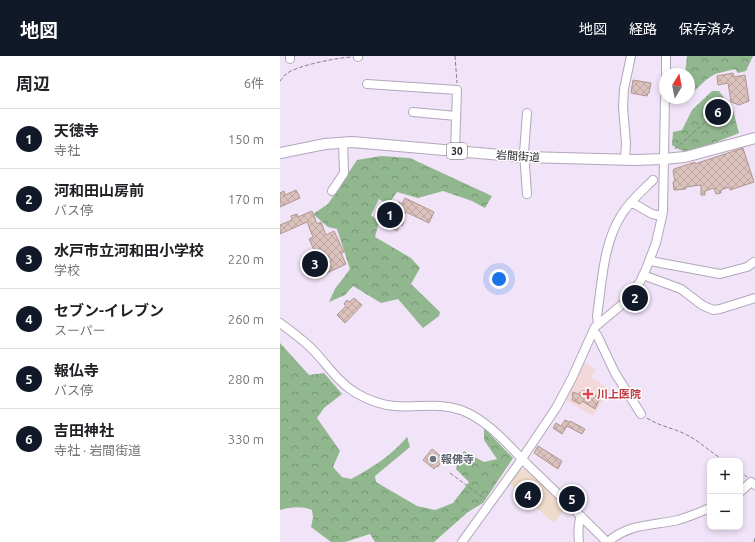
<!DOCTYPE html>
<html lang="ja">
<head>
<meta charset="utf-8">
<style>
  body { margin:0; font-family:Ubuntu,"Noto Sans JP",sans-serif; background:#f2f2f2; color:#202124 }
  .controls { position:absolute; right:12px; bottom:12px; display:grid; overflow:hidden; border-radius:8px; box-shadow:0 2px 6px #0003 }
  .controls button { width:36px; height:36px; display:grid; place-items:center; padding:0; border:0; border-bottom:1px solid #e0e0e0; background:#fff; color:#202124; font:20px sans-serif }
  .compass { position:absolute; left:379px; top:12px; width:36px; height:36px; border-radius:50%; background:#fff; box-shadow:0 2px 6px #0003; rotate:10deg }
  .you { position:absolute; left:219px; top:223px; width:14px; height:14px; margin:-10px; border:3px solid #fff; border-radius:50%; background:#1a73e8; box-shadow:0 0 0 6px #1a73e833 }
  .badge { display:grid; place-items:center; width:26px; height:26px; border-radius:50%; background:#111827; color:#fff; font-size:13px; font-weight:700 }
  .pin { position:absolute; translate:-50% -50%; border:2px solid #fff; box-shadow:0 1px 4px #0006 }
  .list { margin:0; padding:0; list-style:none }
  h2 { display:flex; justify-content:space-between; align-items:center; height:52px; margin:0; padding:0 16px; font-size:17px }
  h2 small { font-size:13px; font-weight:400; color:#757577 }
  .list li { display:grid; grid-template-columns:26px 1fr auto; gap:12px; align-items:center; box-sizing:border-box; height:60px; padding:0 16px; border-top:1px solid #e0e0e0 }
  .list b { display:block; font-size:15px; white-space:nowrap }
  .list p { margin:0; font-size:13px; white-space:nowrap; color:#757577 }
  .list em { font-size:13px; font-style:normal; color:#757577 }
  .map { position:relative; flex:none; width:475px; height:486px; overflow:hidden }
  header { display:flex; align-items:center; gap:24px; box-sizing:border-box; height:56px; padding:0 20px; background:#111827; color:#fff }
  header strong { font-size:19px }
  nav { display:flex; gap:22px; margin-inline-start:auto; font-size:14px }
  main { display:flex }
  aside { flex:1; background:#fff }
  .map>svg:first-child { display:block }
  .commercial { fill:#eedbcb }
  .medical { fill:#f2d8d9 }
  .forest { fill:url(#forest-crowns) }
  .building { fill:url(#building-cross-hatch); stroke:#af9691 }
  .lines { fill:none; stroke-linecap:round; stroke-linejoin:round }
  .minor-casing { stroke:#b3a6ba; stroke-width:10 }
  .major-casing { stroke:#b3a6ba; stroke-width:12 }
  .path { stroke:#887f8d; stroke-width:1; stroke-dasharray:4 2; stroke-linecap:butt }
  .minor { stroke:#fff; stroke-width:8 }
  .major { stroke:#fff; stroke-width:10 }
  .health-dot { fill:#e0444e; stroke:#fff; stroke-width:1.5 }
  .worship-dot { fill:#6b7280; stroke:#fff; stroke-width:1.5 }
  .labels { text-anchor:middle; stroke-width:3; stroke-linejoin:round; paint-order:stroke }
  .shield { fill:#fff; stroke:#666267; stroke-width:1 }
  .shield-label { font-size:10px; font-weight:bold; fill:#241f26 }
  .street-label { font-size:11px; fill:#241f26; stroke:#fff }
  .health-label { font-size:11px; font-weight:bold; fill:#be3a42; stroke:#fff; text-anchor:start }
  .worship-label { font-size:11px; font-weight:bold; fill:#5b616d; stroke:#fff; text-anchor:start }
</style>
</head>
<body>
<header>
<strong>地図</strong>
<nav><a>地図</a><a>経路</a><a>保存済み</a></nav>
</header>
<main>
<aside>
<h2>周辺<small>6件</small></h2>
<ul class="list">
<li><span class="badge">1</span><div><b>天徳寺</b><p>寺社</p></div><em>150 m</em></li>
<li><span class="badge">2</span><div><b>河和田山房前</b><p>バス停</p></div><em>170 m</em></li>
<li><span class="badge">3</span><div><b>水戸市立河和田小学校</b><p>学校</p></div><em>220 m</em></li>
<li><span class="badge">4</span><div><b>セブン-イレブン</b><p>スーパー</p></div><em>260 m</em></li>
<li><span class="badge">5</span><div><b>報仏寺</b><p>バス停</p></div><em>280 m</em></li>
<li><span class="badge">6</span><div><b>吉田神社</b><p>寺社 · 岩間街道</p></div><em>330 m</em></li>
</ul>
</aside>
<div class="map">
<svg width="475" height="486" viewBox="0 0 475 486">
  <defs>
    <pattern id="forest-crowns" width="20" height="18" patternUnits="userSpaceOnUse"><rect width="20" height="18" fill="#91b78e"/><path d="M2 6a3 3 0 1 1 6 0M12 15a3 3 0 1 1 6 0" fill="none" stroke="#769474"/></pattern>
    <pattern id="building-cross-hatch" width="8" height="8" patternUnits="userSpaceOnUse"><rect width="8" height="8" fill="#dcc2bc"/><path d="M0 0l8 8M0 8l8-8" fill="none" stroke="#bda6a1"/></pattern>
  </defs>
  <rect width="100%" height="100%" fill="#f1e3f8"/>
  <path class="commercial" d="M239 412 244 413 266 431 280 445 285 452 274 467 231 429 232 422Z"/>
  <path class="medical" d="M304 306 316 314 311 321 330 333 313 360 286 344Z"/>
  <path class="forest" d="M407 0H473L466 15 458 17 455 13 435 18 427 23 410 39 409 18H405Z
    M432 35H439L453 54 459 77C446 82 416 96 404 95 399 94 396 92 392 89L393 76 402 74 412 54Z
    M101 100 130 102 212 140 205 152 192 145 163 135 138 142 117 136 108 149 99 143 91 159 99 166 95 181 131 202 140 212 131 228 160 256 159 260 143 272 118 243 101 247 73 230 65 239 49 246 55 233 70 213 57 173 48 171 33 158 48 148 77 104Z
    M0 287 29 319 44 317 62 338 44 352 37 362 60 395 53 411 62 421 71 423C92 412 112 399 127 381L130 391 95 420 96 426 137 450 155 454 173 447 189 426 176 413 179 402 184 395 204 406 217 403 204 384V372L233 402 203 447 188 456 154 486H95L90 478 65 486H51L31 471 33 462 32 454C21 450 11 451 0 454Z"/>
  <path class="building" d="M453 17 454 21 465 19 469 45 459 49 451 46 448 27 438 29 437 20Z
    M353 24 371 27 369 37H368L367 40 351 37Z
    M441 48 444 51 440 54 443 57 440 61 431 52 435 49 437 51Z
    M463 92 474 126 450 134 449 131 441 134V137L436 138 434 132 425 135V139H421V129L406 131V133L394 134 393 126 395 125 393 116 394 113 415 106V108Z
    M16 134 20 142 0 151V137L4 135 5 139Z
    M125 142 154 156 149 167 126 156 122 164 124 165 122 170 120 169 117 175 104 169 107 164 95 158 99 150 111 156 113 152 115 153 119 146 122 148Z
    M32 155 37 168 41 166 46 179 54 175 64 196 61 197 66 208 45 218 29 183 33 181 27 166 0 178V169L12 164 11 160 17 158 18 161Z
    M74 242 82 249 65 267 57 259 66 250 64 248 67 244 69 246Z
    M302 335H306L320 342 315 353 302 345 300 348 292 344 293 341 292 339 293 336 298 338Z
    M285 364 289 366 290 365 305 373 302 378 287 370 282 378 273 372 276 367 281 370Z
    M258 390 282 405 278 413 254 397Z
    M152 393 163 402 158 411 157 410 154 413 143 404Z
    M245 431 257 441 252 447 240 436Z"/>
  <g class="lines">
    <defs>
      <path id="minor" d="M10 0V3
        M78 0V1
        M386 18V0
        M87 28 177 34 175 95
        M133 56 176 60
        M345 104 346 87 343 51 344 33 351 0
        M52 135 64 117 63 86
        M247 138 244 97 247 57
        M351 146 372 158 382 160
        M370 205 440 218 467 211 474 206
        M363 219 401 233 422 249 433 254 440 253 475 242
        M0 267C12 276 25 285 35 296 48 310 59 327 76 337 88 344 101 349 115 350 139 352 158 346 181 354 208 364 229 390 249 410 275 435 301 460 327 486
        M318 267 317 260C322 227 323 187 342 158 350 145 362 135 373 124
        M313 275 317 279 335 317 361 358
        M460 436 471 426 475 429
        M182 486 237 410 276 352 292 322 315 271 345 246 360 226 366 213 376 187 383 156 385 42
        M299 486C298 477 298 468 301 460
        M328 486C349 467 373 470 398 464 409 461 420 456 430 452"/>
      <path id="major" d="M0 97 45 88 72 86 245 101 355 104 384 103 405 101 475 82"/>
    </defs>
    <use href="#minor" class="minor-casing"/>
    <use href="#major" class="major-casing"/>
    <path class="path" d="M175 0 177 27
      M0 25C2 23 4 20 6 18 18 9 57 2 71 1
      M395 93 433 59
      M367 362C379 370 393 372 405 378 420 385 431 397 445 405
      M460 415 467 421
      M170 417 205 443
      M474 486 475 482"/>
    <use href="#minor" class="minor"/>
    <use href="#major" class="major"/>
  </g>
  <path class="health-dot" d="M306 332h4v4h4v4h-4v4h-4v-4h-4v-4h4z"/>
  <circle class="worship-dot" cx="153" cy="403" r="4"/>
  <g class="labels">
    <rect class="shield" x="167" y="87" width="20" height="16" rx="3"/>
    <g class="shield-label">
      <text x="177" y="99">30</text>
    </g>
    <g class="street-label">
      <text transform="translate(238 100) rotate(4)" y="4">岩間街道</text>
    </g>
    <g class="health-label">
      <text x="317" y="342">川上医院</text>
    </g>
    <g class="worship-label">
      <text x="161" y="407">報佛寺</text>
    </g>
  </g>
</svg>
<div class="controls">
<button>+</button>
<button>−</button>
</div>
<svg class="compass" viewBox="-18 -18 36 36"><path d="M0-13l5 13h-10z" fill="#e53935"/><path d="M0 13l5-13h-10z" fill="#757577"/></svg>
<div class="you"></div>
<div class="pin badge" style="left:110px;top:159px">1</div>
<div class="pin badge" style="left:355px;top:242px">2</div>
<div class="pin badge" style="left:35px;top:208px">3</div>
<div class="pin badge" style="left:248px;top:439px">4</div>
<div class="pin badge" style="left:292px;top:443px">5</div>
<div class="pin badge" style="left:438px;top:56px">6</div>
</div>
</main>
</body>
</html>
